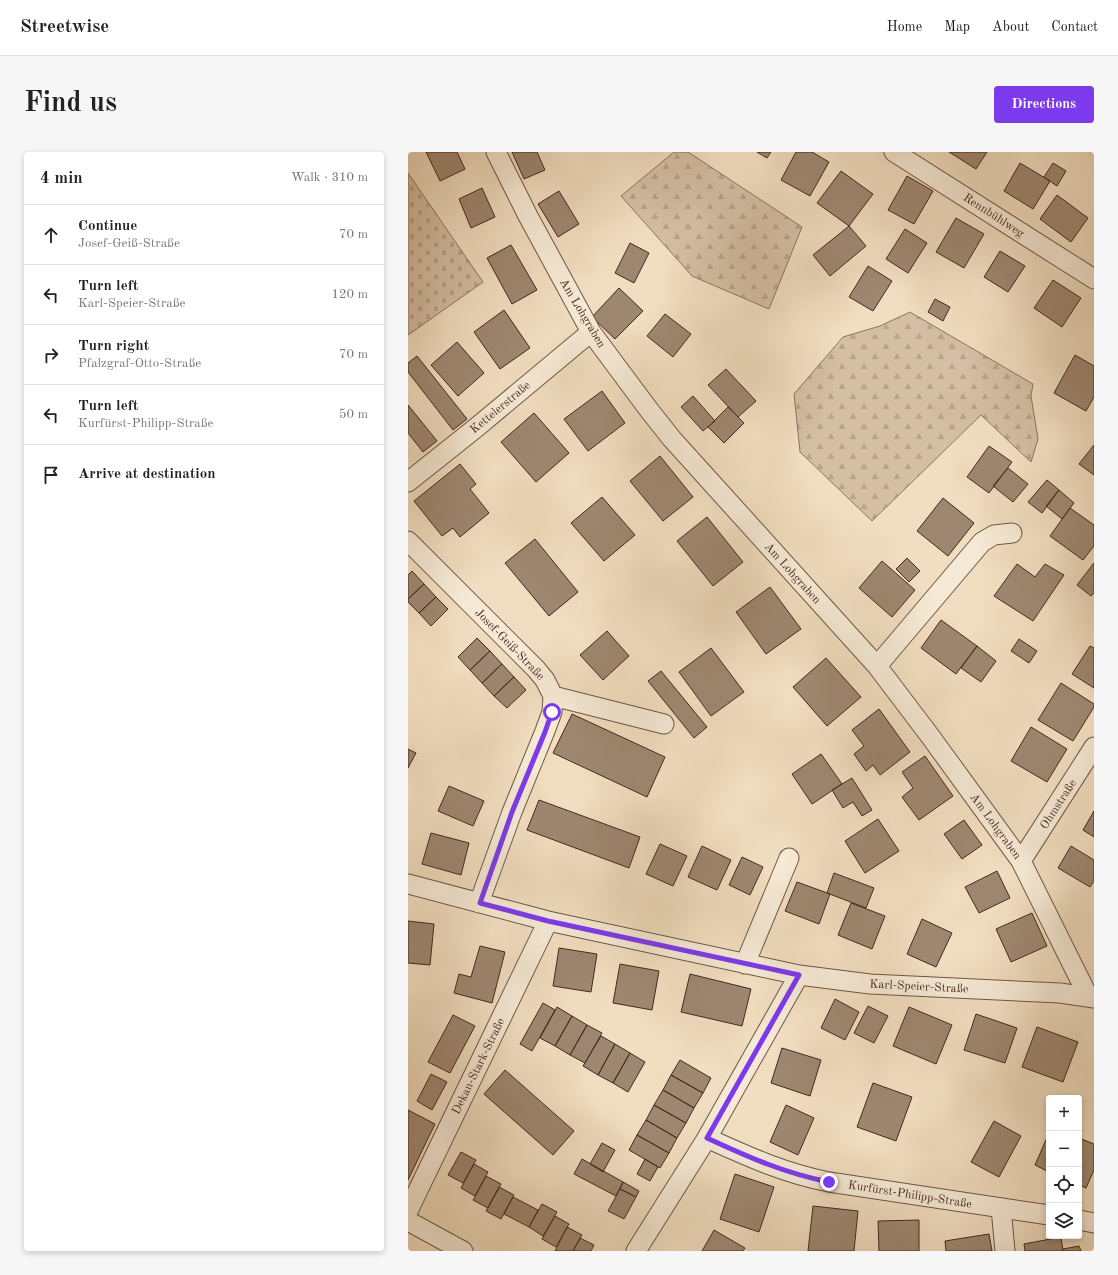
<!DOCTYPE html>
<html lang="en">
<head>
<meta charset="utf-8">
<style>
  body { margin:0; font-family:"Old Standard TT",serif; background:#f6f6f6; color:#222 }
  .controls { position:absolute; right:12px; bottom:12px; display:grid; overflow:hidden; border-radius:4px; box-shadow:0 2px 6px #0003 }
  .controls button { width:36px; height:36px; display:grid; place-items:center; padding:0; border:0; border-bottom:1px solid #e0e0e0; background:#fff; color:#222; font:20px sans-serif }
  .stop { position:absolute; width:12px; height:12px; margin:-9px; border:3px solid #7c3aed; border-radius:50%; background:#fff }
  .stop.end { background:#7c3aed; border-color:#fff; box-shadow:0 1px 4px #0008 }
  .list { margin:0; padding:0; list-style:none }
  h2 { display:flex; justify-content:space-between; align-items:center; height:52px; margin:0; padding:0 16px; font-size:17px }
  h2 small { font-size:13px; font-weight:400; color:#767676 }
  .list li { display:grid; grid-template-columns:26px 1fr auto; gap:12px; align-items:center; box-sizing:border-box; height:60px; padding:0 16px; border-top:1px solid #e0e0e0 }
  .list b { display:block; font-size:15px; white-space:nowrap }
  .list p { margin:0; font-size:13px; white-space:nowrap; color:#767676 }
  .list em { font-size:13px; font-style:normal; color:#767676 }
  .icon { flex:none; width:22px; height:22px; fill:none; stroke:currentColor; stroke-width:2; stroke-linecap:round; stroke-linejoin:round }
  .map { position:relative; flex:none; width:686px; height:1099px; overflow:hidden; border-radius:4px }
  header { display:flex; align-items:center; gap:24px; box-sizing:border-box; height:56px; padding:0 20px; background:#fff; border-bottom:1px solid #e0e0e0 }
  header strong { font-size:19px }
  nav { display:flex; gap:22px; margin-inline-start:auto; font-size:14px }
  .intro { display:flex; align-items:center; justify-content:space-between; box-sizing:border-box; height:96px; padding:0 24px }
  h1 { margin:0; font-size:28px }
  .button { padding:10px 18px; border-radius:4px; background:#7c3aed; color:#fff; font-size:14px; font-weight:700 }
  main { display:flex; gap:24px; padding:0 24px }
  aside { flex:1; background:#fff; border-radius:4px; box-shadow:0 2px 6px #0003 }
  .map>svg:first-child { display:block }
  .forest { fill:url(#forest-firs); stroke:#8c7460 }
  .cemetery { fill:url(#cemetery-stones); stroke:#8c7460 }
  .building { fill:#9e8771; stroke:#45281c }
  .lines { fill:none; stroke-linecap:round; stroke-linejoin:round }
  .minor-casing { stroke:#705645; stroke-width:21 }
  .minor { stroke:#f6ead6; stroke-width:19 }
  .route { stroke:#7c3aed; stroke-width:5 }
  .labels { text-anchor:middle; stroke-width:3.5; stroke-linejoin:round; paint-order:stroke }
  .street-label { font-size:12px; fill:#45281c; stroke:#f6ead6 }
</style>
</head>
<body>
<header>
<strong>Streetwise</strong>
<nav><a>Home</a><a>Map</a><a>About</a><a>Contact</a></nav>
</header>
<div class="intro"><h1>Find us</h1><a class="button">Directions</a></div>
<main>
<aside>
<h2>4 min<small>Walk · 310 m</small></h2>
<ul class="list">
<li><svg class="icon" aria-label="ahead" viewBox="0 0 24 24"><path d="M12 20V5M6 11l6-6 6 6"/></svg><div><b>Continue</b><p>Josef-Geiß-Straße</p></div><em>70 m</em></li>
<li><svg class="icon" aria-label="left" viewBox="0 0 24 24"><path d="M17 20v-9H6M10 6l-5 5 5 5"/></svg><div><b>Turn left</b><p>Karl-Speier-Straße</p></div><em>120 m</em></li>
<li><svg class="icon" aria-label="right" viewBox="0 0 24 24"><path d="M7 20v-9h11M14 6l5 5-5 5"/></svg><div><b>Turn right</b><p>Pfalzgraf-Otto-Straße</p></div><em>70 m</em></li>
<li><svg class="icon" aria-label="left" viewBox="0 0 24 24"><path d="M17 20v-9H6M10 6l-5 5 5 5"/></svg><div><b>Turn left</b><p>Kurfürst-Philipp-Straße</p></div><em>50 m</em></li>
<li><svg class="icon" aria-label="arrive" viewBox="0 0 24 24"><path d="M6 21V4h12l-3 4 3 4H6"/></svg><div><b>Arrive at destination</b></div></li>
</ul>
</aside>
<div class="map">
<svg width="686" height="1099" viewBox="0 0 686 1099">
  <defs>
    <pattern id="forest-firs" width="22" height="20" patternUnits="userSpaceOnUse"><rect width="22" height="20" fill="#d4bfa4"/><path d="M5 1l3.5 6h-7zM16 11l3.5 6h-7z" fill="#b7a48d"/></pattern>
    <pattern id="cemetery-stones" width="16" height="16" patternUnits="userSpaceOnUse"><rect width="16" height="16" fill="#d4bfa4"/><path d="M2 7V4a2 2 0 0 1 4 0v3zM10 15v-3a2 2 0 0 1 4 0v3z" fill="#b7a48d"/></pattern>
  </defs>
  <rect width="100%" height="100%" fill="#f1dec0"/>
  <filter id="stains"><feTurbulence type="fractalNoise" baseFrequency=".005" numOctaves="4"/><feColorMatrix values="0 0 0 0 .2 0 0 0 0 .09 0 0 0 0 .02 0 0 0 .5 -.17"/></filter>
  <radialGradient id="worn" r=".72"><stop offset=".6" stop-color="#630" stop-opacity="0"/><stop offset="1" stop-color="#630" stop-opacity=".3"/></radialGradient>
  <path class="forest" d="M266 0H280L394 75 361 157 284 124 213 44Z
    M502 160 625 232 623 244 630 287 623 310 573 263 464 369 392 300 386 242 435 185 472 174Z"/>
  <path class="cemetery" d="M0 21 75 130 0 183Z"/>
  <path class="building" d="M18 0H49L57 17 32 29Z
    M104 0H129L137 18 116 27Z
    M349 0H363L359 6Z
    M388 0H404L421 10 402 44 373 28Z
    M541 0H579L568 17Z
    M612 11 642 29 625 57 596 39Z
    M645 11 658 19 649 34 636 25Z
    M433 19 465 42 441 74 409 51Z
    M499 24 525 39 506 72 480 58Z
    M74 36 87 65 63 76 51 47Z
    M151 39 171 72 150 85 130 52Z
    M649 43 680 66 663 90 632 67Z
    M548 66 576 82 556 116 528 100Z
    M441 74 458 94 422 124 405 103Z
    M497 77 519 91 500 121 478 107Z
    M222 91 241 101 226 131 207 121Z
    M103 93 129 138 104 152 79 106Z
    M592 99 617 114 600 140 576 125Z
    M460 114 484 129 465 159 441 145Z
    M645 128 673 146 654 175 626 156Z
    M211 136 235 159 207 187 184 165Z
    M527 147 542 155 535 169 520 160Z
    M96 158 122 196 92 217 66 180Z
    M257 162 283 182 265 205 239 184Z
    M49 190 76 221 50 244 23 213Z
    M667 203 686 214V245L678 259 646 241Z
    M9 204 59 267 45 278 0 220V211Z
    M318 217 348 249 330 265 300 233Z
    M194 239 217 271 180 299 156 267Z
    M285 244 307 269 295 279 273 255Z
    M0 253 29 289 15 300 0 281Z
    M320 255 336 271 316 291 300 275Z
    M126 261 161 301 128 330 93 290Z
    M686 293V323L671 312Z
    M581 294 604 310 581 341 559 325Z
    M252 304 285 345 255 369 222 329Z
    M52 312 68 332 62 337 81 361 52 385 45 376 34 384 6 349Z
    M600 316 620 332 605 350 585 334Z
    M639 328 651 338 634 361 620 350Z
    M651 338 666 351 654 367 638 354Z
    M194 345 227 383 196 409 163 371Z
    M535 346 566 371 540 404 509 379Z
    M662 356 686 373V394L675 408 642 384Z
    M299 365 335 410 305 434 269 389Z
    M127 387 170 440 141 464 97 411Z
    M499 406 512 419 501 430 488 417Z
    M474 409 507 438 484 465 451 436Z
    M686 411V441L683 444 669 433Z
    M609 412 627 425 637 412 656 423 625 469 586 444Z
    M4 419 16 432 0 447V423Z
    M16 432 28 445 11 461 0 450V447Z
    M362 435 393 477 358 502 328 460Z
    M28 445 40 457 23 474 11 461Z
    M533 468 569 494 548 522 513 496Z
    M199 479 221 504 195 528 172 503Z
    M69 486 82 499 62 518 50 505Z
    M611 487 629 499 621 511 603 499Z
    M569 494 588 509 573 530 553 516Z
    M682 494 686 496V536L664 522Z
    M303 496 336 540 303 564 271 520Z
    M82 499 94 512 74 531 62 518Z
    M418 506 453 545 419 574 385 535Z
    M94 512 106 525 86 544 74 531Z
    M253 519 299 575 286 586 240 529Z
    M106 525 118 538 99 556 86 544Z
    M653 531 686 552V555L665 589 630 568Z
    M471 557 502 600 472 623 465 613 458 619 446 602 456 594 444 578Z
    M164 562 257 605 239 645 145 601Z
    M623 575 659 597 639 630 603 609Z
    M0 597 8 601 0 616Z
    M413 602 434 632 404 652 384 622Z
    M517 604 545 644 511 668 494 645 505 636 494 620Z
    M444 626 464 658 454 664 445 650 435 656 424 638Z
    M41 634 76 649 65 674 30 659Z
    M131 648 232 685 221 716 119 678Z
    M686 659V685L675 678Z
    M470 667 491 699 457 721 437 689Z
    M556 668 574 693 554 707 536 682Z
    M23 681 61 691 53 723 14 712Z
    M252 692 279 704 265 734 238 722Z
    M294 694 323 708 309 738 280 725Z
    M663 694 686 708V729L682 735 650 716Z
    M334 705 355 715 342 743 321 733Z
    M589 719 602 746 571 761 557 735Z
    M426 721 466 736 458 756 419 741Z
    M389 730 422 742 411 772 377 759Z
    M443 751 477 764 464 797 430 783Z
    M624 761 639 794 603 810 588 777Z
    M514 767 544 781 528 815 499 802Z
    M0 769 26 772 22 813 0 811Z
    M72 794 97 800 84 851 46 841 51 822 63 825Z
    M151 796 189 802 183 840 145 834Z
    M212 812 251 819 244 858 205 851Z
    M282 822 343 837 334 874 273 860Z
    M427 847 451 860 437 888 413 876Z
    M135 851 147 858 124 899 112 892Z
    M460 854 480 864 466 891 446 881Z
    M149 855 164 864 147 894 132 886Z
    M501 855 544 873 528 912 485 894Z
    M568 862 609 876 597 911 556 898Z
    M45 863 67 874 42 921 20 910Z
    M164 864 179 873 162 903 147 894Z
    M179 873 194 881 177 911 162 903Z
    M629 875 670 890 655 930 614 915Z
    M193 884 207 892 190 923 175 914Z
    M207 892 222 901 205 931 190 923Z
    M374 896 413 908 402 944 363 931Z
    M222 901 237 910 220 940 205 931Z
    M272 908 303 926 295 941 263 923Z
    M97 918 166 979 145 1003 76 942Z
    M23 922 39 930 24 958 9 949Z
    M263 923 295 941 286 956 255 938Z
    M465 931 504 945 488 989 449 975Z
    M255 938 286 956 278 971 246 953Z
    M246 953 278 971 269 986 238 968Z
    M378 953 406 966 390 1003 362 990Z
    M0 958 27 972 0 1028Z
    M238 968 269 986 261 1001 229 983Z
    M586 969 613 984 591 1025 563 1010Z
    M641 981V1020L627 1013Z
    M229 983 261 1001 252 1016 221 998Z
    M671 986 686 992V1018L678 1036 671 1033Z
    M194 991 207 998 195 1020 182 1012Z
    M53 1000 68 1008 55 1031 40 1023Z
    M174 1007 215 1030 208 1044 166 1022Z
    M237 1007 250 1015 242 1029 229 1022Z
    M66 1012 80 1020 67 1044 53 1036Z
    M327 1022 366 1035 351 1080 312 1067Z
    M78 1024 93 1032 80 1056 65 1048Z
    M215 1030 231 1039 228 1045 212 1037Z
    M91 1035 106 1043 93 1067 78 1059Z
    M212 1037 228 1045 216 1067 200 1059Z
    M105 1045 130 1058 121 1075 96 1062Z
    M134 1052 149 1060 135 1084 121 1075Z
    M405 1054 450 1059 446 1099H400Z
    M147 1064 161 1072 148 1095 134 1087Z
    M511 1068V1099H471L470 1069Z
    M159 1075 174 1083 165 1099H147Z
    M306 1078 337 1096 335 1099H294Z
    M581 1082 584 1099H538L537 1089Z
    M653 1085 655 1099H617L616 1092Z
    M172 1086 186 1093 183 1099H165Z
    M671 1094 673 1099H655V1097Z"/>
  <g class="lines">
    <defs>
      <path id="minor" d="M88 0 120 64 183 180 241 258 264 287 469 514 522 584 613 709 680 844
        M486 0 686 127
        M0 330 69 275 183 180
        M0 389 128 517 137 528 145 544 144 560 137 579 104 660 71 751
        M469 514 574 390 586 383 604 381
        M145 544 256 572
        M613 709 686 595
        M0 732 140 769 391 823 462 832 652 841 686 846
        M337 812 381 706
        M299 986C341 1005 376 1021 421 1030L641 1063
        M593 1056 597 1099
        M0 1059 140 769
        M671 1068 686 1071
        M0 1069 55 1099
        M228 1099 299 986 391 823"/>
    </defs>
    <use href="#minor" class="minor-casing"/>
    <use href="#minor" class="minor"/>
  </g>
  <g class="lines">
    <path class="route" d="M144 560 137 580 104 660 72 751 140 769 391 823 299 986C340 1005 376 1021 421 1030"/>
  </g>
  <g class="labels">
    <g class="street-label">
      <text transform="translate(586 63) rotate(33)" y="4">Rennbühlweg</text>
      <text transform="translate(175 161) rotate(59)" y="4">Am Lohgraben</text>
      <text transform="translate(92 255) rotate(-40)" y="4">Kettelerstraße</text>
      <text transform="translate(385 421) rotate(48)" y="4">Am Lohgraben</text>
      <text transform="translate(102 492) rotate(46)" y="4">Josef-Geiß-Straße</text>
      <text transform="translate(650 652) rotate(-57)" y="4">Ohmstraße</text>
      <text transform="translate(588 674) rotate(54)" y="4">Am Lohgraben</text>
      <text transform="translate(511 834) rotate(3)" y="4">Karl-Speier-Straße</text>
      <text transform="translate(70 914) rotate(-64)" y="4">Dekan-Stark-Straße</text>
      <text transform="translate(502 1042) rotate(9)" y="4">Kurfürst-Philipp-Straße</text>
    </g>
  </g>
  <rect width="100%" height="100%" filter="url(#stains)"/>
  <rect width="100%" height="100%" fill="url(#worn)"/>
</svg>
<div class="controls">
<button>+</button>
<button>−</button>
<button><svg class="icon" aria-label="locate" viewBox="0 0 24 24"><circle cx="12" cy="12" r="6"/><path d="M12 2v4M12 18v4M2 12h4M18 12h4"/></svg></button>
<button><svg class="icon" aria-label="layers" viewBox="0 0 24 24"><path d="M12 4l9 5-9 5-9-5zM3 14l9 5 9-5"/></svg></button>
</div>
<div class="stop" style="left:144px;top:560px"></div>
<div class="stop end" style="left:421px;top:1030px"></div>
</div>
</main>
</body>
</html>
